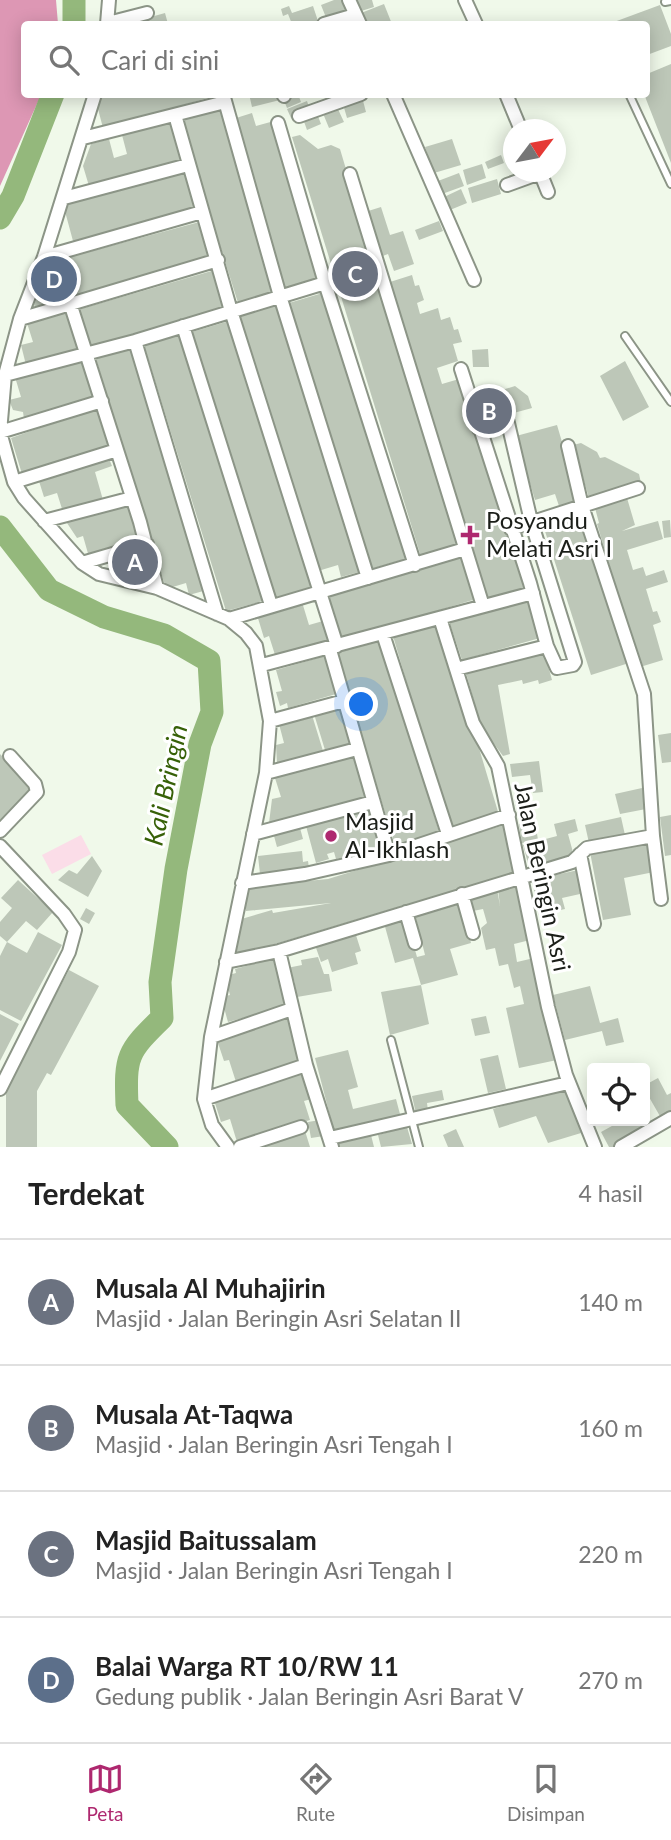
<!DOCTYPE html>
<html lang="id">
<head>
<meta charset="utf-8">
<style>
  body { margin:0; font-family:Lato,sans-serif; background:#f6f6f6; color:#222 }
  .controls { position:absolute; right:21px; bottom:21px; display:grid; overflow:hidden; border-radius:7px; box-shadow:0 4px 18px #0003 }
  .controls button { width:63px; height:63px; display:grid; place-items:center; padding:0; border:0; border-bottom:2px solid #e0e0e0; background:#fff; color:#222; font:35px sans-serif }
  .compass { position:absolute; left:503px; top:119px; width:63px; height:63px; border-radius:50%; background:#fff; box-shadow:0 4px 18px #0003; rotate:58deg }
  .you { position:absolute; left:362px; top:705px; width:24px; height:24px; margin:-18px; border:5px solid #fff; border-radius:50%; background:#1a73e8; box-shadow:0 0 0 10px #1a73e833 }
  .badge { display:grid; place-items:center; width:46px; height:46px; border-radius:50%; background:#ae286f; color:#fff; font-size:23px; font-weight:700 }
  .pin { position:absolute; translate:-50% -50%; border:4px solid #fff; box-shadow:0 2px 7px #0006 }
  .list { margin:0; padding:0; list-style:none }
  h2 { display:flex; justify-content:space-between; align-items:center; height:91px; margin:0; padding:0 28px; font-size:30px }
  h2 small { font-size:23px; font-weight:400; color:#767676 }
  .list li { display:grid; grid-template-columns:46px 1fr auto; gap:21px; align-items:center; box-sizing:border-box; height:126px; padding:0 28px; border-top:2px solid #e0e0e0 }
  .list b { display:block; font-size:26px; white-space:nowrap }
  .list p { margin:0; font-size:23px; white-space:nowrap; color:#767676 }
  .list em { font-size:23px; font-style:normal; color:#767676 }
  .icon { flex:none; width:38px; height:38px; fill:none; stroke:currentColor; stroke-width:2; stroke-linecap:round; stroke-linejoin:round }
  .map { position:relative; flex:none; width:671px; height:1147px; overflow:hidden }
  .search { position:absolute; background:#fff; box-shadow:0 4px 18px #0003; left:21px; right:21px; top:21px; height:77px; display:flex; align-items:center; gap:18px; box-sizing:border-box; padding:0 24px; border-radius:7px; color:#767676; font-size:26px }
  .sheet { height:595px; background:#fff }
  nav { display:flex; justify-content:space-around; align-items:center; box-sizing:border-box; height:98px; border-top:2px solid #e0e0e0; background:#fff; font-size:19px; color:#767676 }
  nav a { display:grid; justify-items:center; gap:4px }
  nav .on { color:#ae286f }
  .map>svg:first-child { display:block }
  .green { fill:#fbdde8 }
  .forest { fill:#dd97b4 }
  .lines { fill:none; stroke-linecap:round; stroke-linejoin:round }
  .river { stroke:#94b87c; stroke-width:23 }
  .building { fill:#bdc7b8 }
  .service-casing { stroke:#8c9587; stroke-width:10 }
  .minor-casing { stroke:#8c9587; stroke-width:16 }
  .service { stroke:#fff; stroke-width:6 }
  .minor { stroke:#fff; stroke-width:12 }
  .poi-dot { fill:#ae286f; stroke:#fff; stroke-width:2.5 }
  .labels { text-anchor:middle; stroke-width:6; stroke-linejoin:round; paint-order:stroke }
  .poi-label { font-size:24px; fill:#1b1e19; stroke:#fff; text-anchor:start }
  .street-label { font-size:24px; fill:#1b1e19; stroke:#fff }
  .water-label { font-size:26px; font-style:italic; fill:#376108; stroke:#fff }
</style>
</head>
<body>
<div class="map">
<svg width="671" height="1147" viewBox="0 0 671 1147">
  <rect width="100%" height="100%" fill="#f0f9ea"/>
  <path class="green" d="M81 835 91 854 52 874 42 855Z"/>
  <path class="forest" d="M0 0H56L58 24H24V94L41 95 0 186Z"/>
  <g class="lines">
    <path class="river" d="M74 24V0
      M0 218 13 196 53 94
      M0 527 49 590 104 617 164 635 209 661 212 712 200 744 176 869 160 982 162 1018C127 1052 125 1056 127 1105L167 1147"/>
  </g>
  <path class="building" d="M334 0H344L349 11 327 20 321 5Z
    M354 0H372L374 7 358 12Z
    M384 4 392 24H365L361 13Z
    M660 5 671 34V46L647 55V24L614 22Z
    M289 6 292 13 313 6 319 24H292L288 14 283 16 281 9Z
    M165 13 168 24H126Z
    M671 64V163L644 94H647V74Z
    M101 94H210L211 97 103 128 98 109Z
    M249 94H279L280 100 252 107Z
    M292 94H298L301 102 287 108 283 98Z
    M362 97 366 112 347 118 343 104Z
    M307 101 310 110 291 118 287 109Z
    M336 105 344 122 329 128 322 111Z
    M220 106 275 295 239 306 180 118Z
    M316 111 321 124 307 130 302 116Z
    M252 113 256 126 274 121 323 281 286 292 233 119Z
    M172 121 183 159 89 186 83 166 91 144 109 139 114 158 127 154 122 135Z
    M300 135 318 149 331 145 340 149 458 546 421 557 292 137Z
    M452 139 461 165 434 173 425 147Z
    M501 155 504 163 488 169 485 162Z
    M482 164 486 178 467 185 463 170Z
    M188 170 198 207 73 241 63 204Z
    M459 173 464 186 442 194 438 181Z
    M497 179 501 194 472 203 468 188Z
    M461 189 467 203 450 210 444 197Z
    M381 207 390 235 403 231 414 264 394 271 388 254 380 257 365 212Z
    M203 221 214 258 76 295 66 258Z
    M439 221 443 231 419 240 415 230Z
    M215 270 226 307 88 347 77 310Z
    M59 272 68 304 36 313 34 304 40 292 48 290 45 283 50 275Z
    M412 275 415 286 419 285 424 300 417 303 420 314 438 308 441 320 450 317 454 330 458 329 462 342 453 344 458 361 437 368 442 384 459 379 524 589 486 598 390 282Z
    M326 292 408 558 371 569 289 303Z
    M277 305 359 572 341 577 338 565 318 571 240 316Z
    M68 312 79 350 26 365 21 345 33 342 27 323Z
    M229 321 311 587 274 598 192 332Z
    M181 334 263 601 226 611 143 342Z
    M132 348 207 590 189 595 186 583 166 589 96 359Z
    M488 349 489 367H473L472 350Z
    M84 356 96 397 24 419 23 412 13 410 9 400 21 397 15 377Z
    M625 361 649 407 623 421 600 376Z
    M515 386 528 396 532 408 510 414 502 390Z
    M495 398 501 418 483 423 477 403Z
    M98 407 111 445 22 474 11 438Z
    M557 425 580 503 560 509 555 494 535 500 516 436Z
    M581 443 597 452 600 458 605 457 639 474 641 483 589 498 573 445Z
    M108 456 112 466 95 472 103 500 63 512 57 493 44 497 38 478Z
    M627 498 635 525 622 531 658 521 663 539 627 550 633 570 643 567 646 576 664 570 668 582 646 589 653 612 657 611 661 622 653 625 663 660 640 667 597 524 599 523 595 508Z
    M128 502 140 542 89 557 83 536 77 538 65 520Z
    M581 513 629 663 591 675 543 525Z
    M670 520 671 537 664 538 662 521Z
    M145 551 150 577 126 573 122 555Z
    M462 555 476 599 341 640 327 596Z
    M529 598 540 638 462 660 449 621Z
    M302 602 309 625 323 621 329 642 276 658 269 636 264 638 257 615Z
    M437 623 468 729 473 728 499 815 450 830 393 636Z
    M381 641 440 835 396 848 336 653Z
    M544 651 552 680 539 684 538 680 523 684 522 680 498 685 510 754 503 756 481 726 466 673Z
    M325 656 336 694 288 708 287 703 280 706 276 692 282 691 276 670Z
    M340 706 351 743 325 750 314 714Z
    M312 715 323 751 277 764 276 745 284 743 279 724Z
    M671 733V762L662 763 658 735Z
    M0 754 33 788 2 822 0 819Z
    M353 756 365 797 269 823 272 799 281 797 275 778Z
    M539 761 543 792 533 793 530 775 512 777 510 764Z
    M642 788 646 809 620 814 615 794Z
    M531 794 533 809 517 811 514 797Z
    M371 810 382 853 358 859 355 847 349 849 351 855 336 859 334 852 327 854 329 859 316 863 306 826 346 812 347 816Z
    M671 815V855L665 856 660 817Z
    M621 817 625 835 589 843 585 825Z
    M575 819 578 831 568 834 574 856 529 867 523 845 557 836 554 824Z
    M535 821 538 840 522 843 519 824Z
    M504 825 518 871 238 955 233 938 238 920 272 910 273 913 331 903 246 911 244 887 328 879Z
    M300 828 303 839 277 847 274 836Z
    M647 839 654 872 624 878 631 915 603 920 590 852Z
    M302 851 303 862 308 861 309 868 260 874 258 856Z
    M92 856 102 871 88 897 58 880 69 870 77 874Z
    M583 869 589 892 562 898 565 909 539 915 532 880Z
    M18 880 53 912 37 930 26 921 7 942 0 936V922L12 908 1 898Z
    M518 885 530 940 514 944 517 962 534 958 557 1060 519 1068 506 1008 524 1004 520 986 514 988 508 964 499 966 495 948 486 950 481 928 487 923 483 909 473 911 470 895 497 889 500 906 498 889Z
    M461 904 471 943 450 949 458 975 421 985 413 958 395 963 384 923 406 918 417 957 425 955 415 915Z
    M86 908 95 913 89 924 80 919Z
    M38 932 62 945 21 1021 0 1010V956L7 942 27 953Z
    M355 932 361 951 355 953 358 964 332 972 328 959 321 962 315 945Z
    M318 957 324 974H329L332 991 297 997 294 980H289L287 968 302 965 301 960Z
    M276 958 287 1006 228 1022 221 997 230 995 225 976 236 973 235 969Z
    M69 970 99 986 51 1075 47 1073 37 1091V1147H6V1088Z
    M421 985 429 1024 390 1035 381 992Z
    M590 986 600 1023 618 1018 624 1042 606 1046 602 1031 565 1040 553 995Z
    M0 1014 19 1024 0 1061Z
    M486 1016 490 1033 475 1036 471 1019Z
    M287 1018 301 1061 236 1082 229 1060 224 1061 217 1040Z
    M348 1050 358 1087 348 1090 353 1109 396 1099 401 1118 335 1135 315 1058Z
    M498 1055 506 1089 488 1093 480 1059Z
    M307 1072 315 1098 304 1101 310 1120 237 1142 230 1119 221 1122 214 1100Z
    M658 1078 667 1095 671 1093V1112L661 1118 645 1090V1085Z
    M567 1086 581 1133 548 1143 536 1116 499 1128 493 1109Z
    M442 1090 444 1100 427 1103 428 1111 416 1114 412 1096Z
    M320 1120 324 1136 311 1138 308 1122Z
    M621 1121H641L646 1131 617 1147H609L601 1132Z
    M407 1127 412 1144 381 1147 378 1135Z
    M456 1129 464 1147H448L443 1135Z
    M305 1131 310 1147H256V1146Z
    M371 1135 374 1147H338L337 1144Z"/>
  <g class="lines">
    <defs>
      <path id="service" d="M665 2 671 1
        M629 94 671 184
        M625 336 671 402
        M391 1040 419 1147"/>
      <path id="minor" d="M349 0 360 24
        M465 0 476 24
        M108 23 147 13
        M107 24 109 0
        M324 24 355 15
        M95 94 44 257 20 319 5 375 0 432 14 482 24 498 82 563 99 574 157 588 229 619 246 633 256 646 270 721 266 773 211 1037 204 1099 212 1125 228 1147
        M223 94 280 296 368 578
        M283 94 284 96
        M393 94 474 280
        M506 94 521 130
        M175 115 231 311 337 646
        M299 116 361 94
        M278 123 325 283 415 565
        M83 138 225 102
        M540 172 548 192
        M350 174 483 606
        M507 185 540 173
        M64 198 188 165
        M44 257 202 212
        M71 306 140 522 157 588
        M20 319 218 260
        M183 326 271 605
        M135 341 217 614
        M461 369 530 583 547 646
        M5 375 135 341 325 283
        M0 432 102 401
        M14 482 117 450
        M44 521 132 498
        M511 529 638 488
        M82 563 147 544
        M440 618 473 723 498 766 548 1007 566 1075 595 1147
        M229 619 465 549
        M383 634 448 834
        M330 650 389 855
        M262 665 533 593
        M456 669 547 646 557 668 573 665 575 662 531 521 508 423 504 420 479 429
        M270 721 344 701
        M266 773 357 749
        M0 831 37 792 35 784 10 756
        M253 834 373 802
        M653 836 661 899
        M0 846 64 914 75 930 69 952 0 1089
        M580 854 594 924
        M242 883 305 874 389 855 509 815
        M462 894 473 933
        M406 912 415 943
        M226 962 279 951 572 862 587 848 653 836 644 694 582 506 568 446
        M211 1037 292 1009
        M306 1065 332 1147
        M204 1099 306 1065 279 951
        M330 1138 568 1083
        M240 1147 301 1127
        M621 1147 671 1118"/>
    </defs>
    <use href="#service" class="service-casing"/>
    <use href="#minor" class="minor-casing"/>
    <use href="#service" class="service"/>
    <use href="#minor" class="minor"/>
  </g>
  <g class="poi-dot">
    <path d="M466.5 524.5h7v7h7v7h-7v7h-7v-7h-7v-7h7z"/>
    <circle cx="331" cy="836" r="7"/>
  </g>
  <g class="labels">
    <g class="poi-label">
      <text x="486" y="529">Posyandu<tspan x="486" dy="28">Melati Asri I</tspan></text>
      <text x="345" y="830">Masjid<tspan x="345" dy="28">Al-Ikhlash</tspan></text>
    </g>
    <g class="street-label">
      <text transform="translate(542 877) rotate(78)" y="8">Jalan Beringin Asri</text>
    </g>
    <g class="water-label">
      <text transform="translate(166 785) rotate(-78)" y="9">Kali Bringin</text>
    </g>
  </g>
</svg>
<div class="controls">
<button><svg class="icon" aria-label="locate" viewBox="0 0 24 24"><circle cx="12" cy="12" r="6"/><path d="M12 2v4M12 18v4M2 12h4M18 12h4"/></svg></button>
</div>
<svg class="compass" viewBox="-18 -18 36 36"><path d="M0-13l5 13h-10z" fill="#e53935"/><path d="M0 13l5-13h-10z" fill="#767676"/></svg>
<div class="you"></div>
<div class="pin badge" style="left:135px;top:562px;background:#6b7280">A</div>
<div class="pin badge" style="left:489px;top:411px;background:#6b7280">B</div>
<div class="pin badge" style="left:355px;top:274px;background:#6b7280">C</div>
<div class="pin badge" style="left:54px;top:279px;background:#5c6f8a">D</div>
<div class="search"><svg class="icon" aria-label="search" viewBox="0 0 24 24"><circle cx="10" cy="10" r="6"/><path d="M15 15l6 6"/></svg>Cari di sini</div>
</div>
<section class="sheet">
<h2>Terdekat<small>4 hasil</small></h2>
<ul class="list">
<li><span class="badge" style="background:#6b7280">A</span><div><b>Musala Al Muhajirin</b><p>Masjid · Jalan Beringin Asri Selatan II</p></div><em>140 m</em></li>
<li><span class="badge" style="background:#6b7280">B</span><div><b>Musala At-Taqwa</b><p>Masjid · Jalan Beringin Asri Tengah I</p></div><em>160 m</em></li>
<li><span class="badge" style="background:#6b7280">C</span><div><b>Masjid Baitussalam</b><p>Masjid · Jalan Beringin Asri Tengah I</p></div><em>220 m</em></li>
<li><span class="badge" style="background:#5c6f8a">D</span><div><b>Balai Warga RT 10/RW 11</b><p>Gedung publik · Jalan Beringin Asri Barat V</p></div><em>270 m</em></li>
</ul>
</section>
<nav>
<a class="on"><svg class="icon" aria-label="map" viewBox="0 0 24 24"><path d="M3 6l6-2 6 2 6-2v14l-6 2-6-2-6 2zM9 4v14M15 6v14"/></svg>Peta</a>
<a><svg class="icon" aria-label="directions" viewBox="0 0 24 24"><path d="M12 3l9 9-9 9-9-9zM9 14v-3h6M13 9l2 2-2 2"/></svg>Rute</a>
<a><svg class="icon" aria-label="saved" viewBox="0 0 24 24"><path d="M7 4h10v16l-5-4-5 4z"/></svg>Disimpan</a>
</nav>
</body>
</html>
